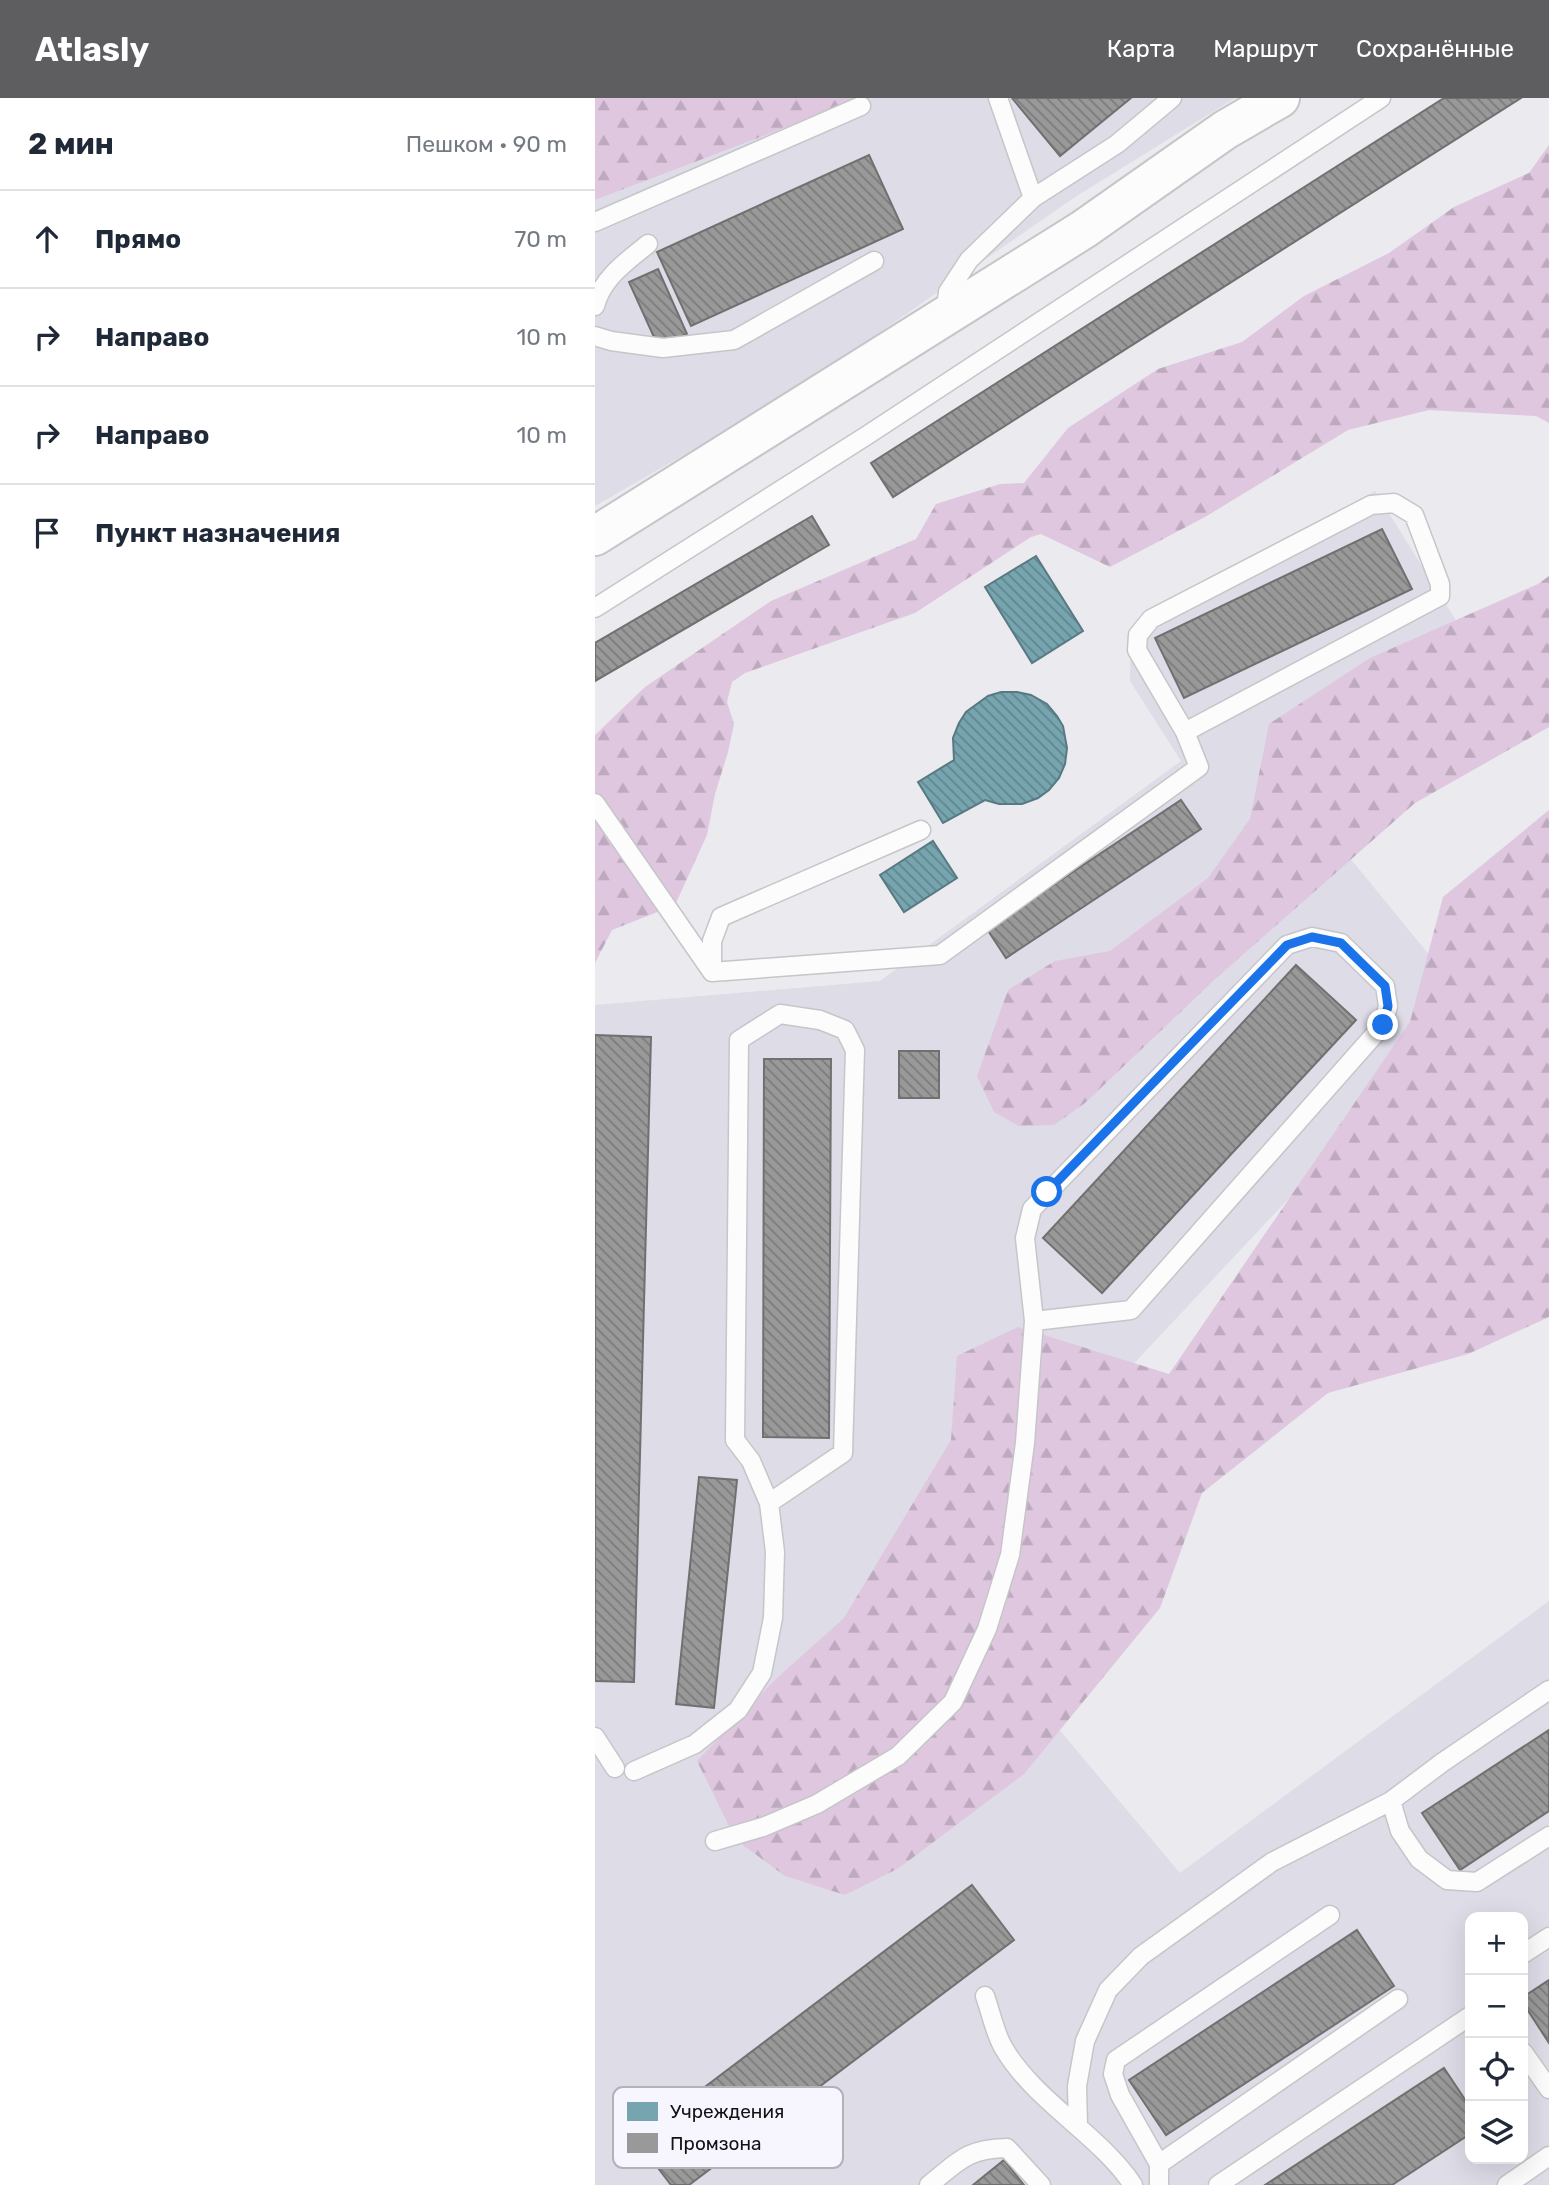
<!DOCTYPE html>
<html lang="ru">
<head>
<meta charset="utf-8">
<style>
  body { margin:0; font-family:Rubik,sans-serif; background:#f2f2f3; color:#1f2937 }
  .controls { position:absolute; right:21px; bottom:21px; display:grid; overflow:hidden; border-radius:14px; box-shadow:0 7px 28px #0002 }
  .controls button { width:63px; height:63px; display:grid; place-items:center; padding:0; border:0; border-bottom:2px solid #e0e1e3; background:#fff; color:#1f2937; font:35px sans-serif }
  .stop { position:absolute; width:21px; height:21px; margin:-16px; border:5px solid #1a73e8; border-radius:50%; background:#fff }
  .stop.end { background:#1a73e8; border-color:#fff; box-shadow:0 2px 7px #0008 }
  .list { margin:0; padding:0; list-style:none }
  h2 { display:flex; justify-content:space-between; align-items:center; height:91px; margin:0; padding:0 28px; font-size:30px }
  h2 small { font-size:23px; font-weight:400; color:#747a83 }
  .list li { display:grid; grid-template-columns:46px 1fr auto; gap:21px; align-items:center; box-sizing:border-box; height:98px; padding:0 28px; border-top:2px solid #e0e1e3 }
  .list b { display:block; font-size:26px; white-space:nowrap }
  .list em { font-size:23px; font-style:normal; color:#747a83 }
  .icon { flex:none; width:38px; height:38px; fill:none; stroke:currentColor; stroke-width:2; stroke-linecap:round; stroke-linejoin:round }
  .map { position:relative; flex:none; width:954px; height:2087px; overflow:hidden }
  header { display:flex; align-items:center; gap:42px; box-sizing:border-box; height:98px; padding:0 35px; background:#5e5e61; color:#fff }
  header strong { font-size:33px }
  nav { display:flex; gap:38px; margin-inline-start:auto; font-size:24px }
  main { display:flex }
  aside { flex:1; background:#fff }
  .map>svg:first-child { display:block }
  .built { fill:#dddce7; fill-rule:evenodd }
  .forest { fill:url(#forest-firs) }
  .public { fill:url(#public-back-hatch); stroke:#587981; stroke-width:2 }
  .industry { fill:url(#industry-back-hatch); stroke:#717071; stroke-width:2 }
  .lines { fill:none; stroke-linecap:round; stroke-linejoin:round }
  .service-casing { stroke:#c6c6c9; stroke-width:21 }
  .primary-casing { stroke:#c6c6c9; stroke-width:42 }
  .service { stroke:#fcfcfd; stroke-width:18 }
  .primary { stroke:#fcfcfd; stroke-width:38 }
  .route { stroke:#1a73e8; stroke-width:9 }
  .key { fill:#f7f6ff; stroke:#b3b2b9; stroke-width:2 }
  .key-label { font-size:19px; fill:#131215 }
</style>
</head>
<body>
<header>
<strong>Atlasly</strong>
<nav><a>Карта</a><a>Маршрут</a><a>Сохранённые</a></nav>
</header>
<main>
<aside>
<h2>2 мин<small>Пешком · 90 m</small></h2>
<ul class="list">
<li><svg class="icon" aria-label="ahead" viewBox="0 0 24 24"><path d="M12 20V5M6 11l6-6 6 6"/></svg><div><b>Прямо</b></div><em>70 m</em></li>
<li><svg class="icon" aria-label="right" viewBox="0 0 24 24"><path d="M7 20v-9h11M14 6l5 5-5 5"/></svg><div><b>Направо</b></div><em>10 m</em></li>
<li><svg class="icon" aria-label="right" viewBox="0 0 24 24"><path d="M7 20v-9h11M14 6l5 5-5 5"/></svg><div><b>Направо</b></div><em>10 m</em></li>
<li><svg class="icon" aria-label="arrive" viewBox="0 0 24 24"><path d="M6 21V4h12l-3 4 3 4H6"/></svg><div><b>Пункт назначения</b></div></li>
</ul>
</aside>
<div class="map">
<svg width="954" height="2087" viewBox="0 0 954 2087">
  <defs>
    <pattern id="forest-firs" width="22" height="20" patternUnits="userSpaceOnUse" patternTransform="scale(1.75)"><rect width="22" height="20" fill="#dfc7df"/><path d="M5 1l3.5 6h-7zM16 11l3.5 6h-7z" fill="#beaabe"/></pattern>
    <pattern id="public-back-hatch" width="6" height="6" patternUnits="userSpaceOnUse" patternTransform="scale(1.75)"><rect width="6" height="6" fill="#76a5af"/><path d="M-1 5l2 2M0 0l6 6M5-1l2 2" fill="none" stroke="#60858d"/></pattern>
    <pattern id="industry-back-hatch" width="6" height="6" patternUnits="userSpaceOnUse" patternTransform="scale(1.75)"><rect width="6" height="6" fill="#999"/><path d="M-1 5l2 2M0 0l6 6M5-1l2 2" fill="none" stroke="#7c7b7c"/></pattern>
  </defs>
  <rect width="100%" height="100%" fill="#eaeaef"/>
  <path class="built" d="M268 0H640L480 99 200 293 0 408V102Z
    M780 393 872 540 675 662 875 907 337 1481 585 1775 954 1503V2087H0V907L285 883 586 663 535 583 536 532ZM875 1819H928V2061H875Z"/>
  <path class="forest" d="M0 0H268L0 102Z
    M954 47V325L941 318 834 312 753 332 610 419 515 469 446 436 436 439 320 515 150 575 137 584 132 604 139 626 133 654 120 696 112 737 80 807 17 832 0 865V637L50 589 176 503 321 441 341 406 405 386 429 385 473 330 563 271 647 244 709 198 794 155 859 109 934 75Z
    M954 478V629L820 705 617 884 490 1005 459 1027 424 1028 399 1014 382 978 413 892 460 863 515 853 613 780 655 721 674 626 775 560 943 486Z
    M954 712V1219L873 1256 733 1295 607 1395 565 1510 429 1676 304 1770 250 1797 190 1778 141 1742 102 1663 181 1581 249 1520 356 1342 362 1258 423 1229 574 1276 815 924 848 799Z"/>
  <path class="public" d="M441 458 488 533 437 565 390 489Z
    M406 594H422L436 597 452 606 462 618 468 628 472 650 470 666 464 680 454 692 443 700 427 706H404L390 702 348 725 323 684 359 662 358 640 364 625 371 614 393 598Z
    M338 743 362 780 309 814 285 777Z"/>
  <path class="industry" d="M417 0H536L465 58Z
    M849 0H926L298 399 276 365Z
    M274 57 308 131 96 228 62 154Z
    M63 171 92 236 63 248 34 184Z
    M217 418 234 447 0 583V545Z
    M787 431 817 491 589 600 560 540Z
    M586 702 606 731 411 860 392 831Z
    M701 867 761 922 507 1195 448 1140Z
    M0 937 56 939 39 1584 0 1583Z
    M304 953H344V1000H304Z
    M169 961H236L234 1340 168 1339Z
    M104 1379 142 1382 119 1610 81 1606Z
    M954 1632V1713L865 1772 827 1715Z
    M377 1787 419 1842 94 2087H76L41 2041Z
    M762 1832 799 1888 571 2037 534 1982Z
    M954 1882V1945L928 1905V1899Z
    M849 1970 875 2009V2036L797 2087H670Z
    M409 2062 429 2087H378Z"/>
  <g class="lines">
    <defs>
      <path id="service" d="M438 100 522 46 577 0
        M0 124 266 8
        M0 208C7 180 32 163 53 146
        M350 217 353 194 374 162 438 100 403 0
        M0 238 16 243 68 250 139 242 279 163
        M0 510 271 338 786 0
        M0 705 117 874 345 857 604 669 590 634 542 552 543 537 556 521 776 407 799 405 819 417 845 486V498L590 634
        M117 874V843L126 819 326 732
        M0 1639 20 1670
        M39 1673 100 1646 143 1612 167 1575 178 1520 180 1454 174 1405 156 1363 140 1342 144 942 185 916 225 922 250 932 260 952 248 1355 174 1405
        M796 1703 805 1733 824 1761 852 1782 882 1784 954 1738
        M120 1743 168 1729 222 1706 303 1658 358 1604 392 1531 415 1457 430 1345 439 1223 430 1140 437 1111 692 847 717 839 746 845 790 888 793 908 788 927 536 1212 439 1223
        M928 1856 954 1839
        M390 1898C396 1915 400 1935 408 1949 439 2003 504 2036 538 2087
        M928 1954 954 1991
        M483 2028 482 1988 490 1943 513 1892 546 1858 677 1764 796 1703 848 1664 954 1592
        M564 2066 803 1901
        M334 2087C364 2063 371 2051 412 2050L446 2087
        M564 2087V2066L525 1997 518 1976 521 1962 735 1817
        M623 2087 875 1918
        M912 2087 954 2058"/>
      <path id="primary" d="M0 438 489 131 630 32 685 0"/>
    </defs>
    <use href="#service" class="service-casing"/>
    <use href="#primary" class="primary-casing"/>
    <use href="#service" class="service"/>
    <use href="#primary" class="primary"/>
  </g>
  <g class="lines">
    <path class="route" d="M452 1094 692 847 717 839 746 845 790 888 793 908 788 927"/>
  </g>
  <rect x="18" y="1989" width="230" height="81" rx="10" class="key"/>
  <rect x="32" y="2004" width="31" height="19" fill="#76a5af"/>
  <rect x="32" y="2035" width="31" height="20" fill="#999"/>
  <g class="key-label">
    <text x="75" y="2020">Учреждения</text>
    <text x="75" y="2052">Промзона</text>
  </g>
</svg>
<div class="controls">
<button>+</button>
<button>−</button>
<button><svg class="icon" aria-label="locate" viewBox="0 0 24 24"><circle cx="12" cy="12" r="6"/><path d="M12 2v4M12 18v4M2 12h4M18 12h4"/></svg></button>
<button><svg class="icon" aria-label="layers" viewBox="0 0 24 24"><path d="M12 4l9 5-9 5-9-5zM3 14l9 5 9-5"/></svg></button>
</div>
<div class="stop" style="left:452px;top:1094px"></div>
<div class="stop end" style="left:788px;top:927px"></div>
</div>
</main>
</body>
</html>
